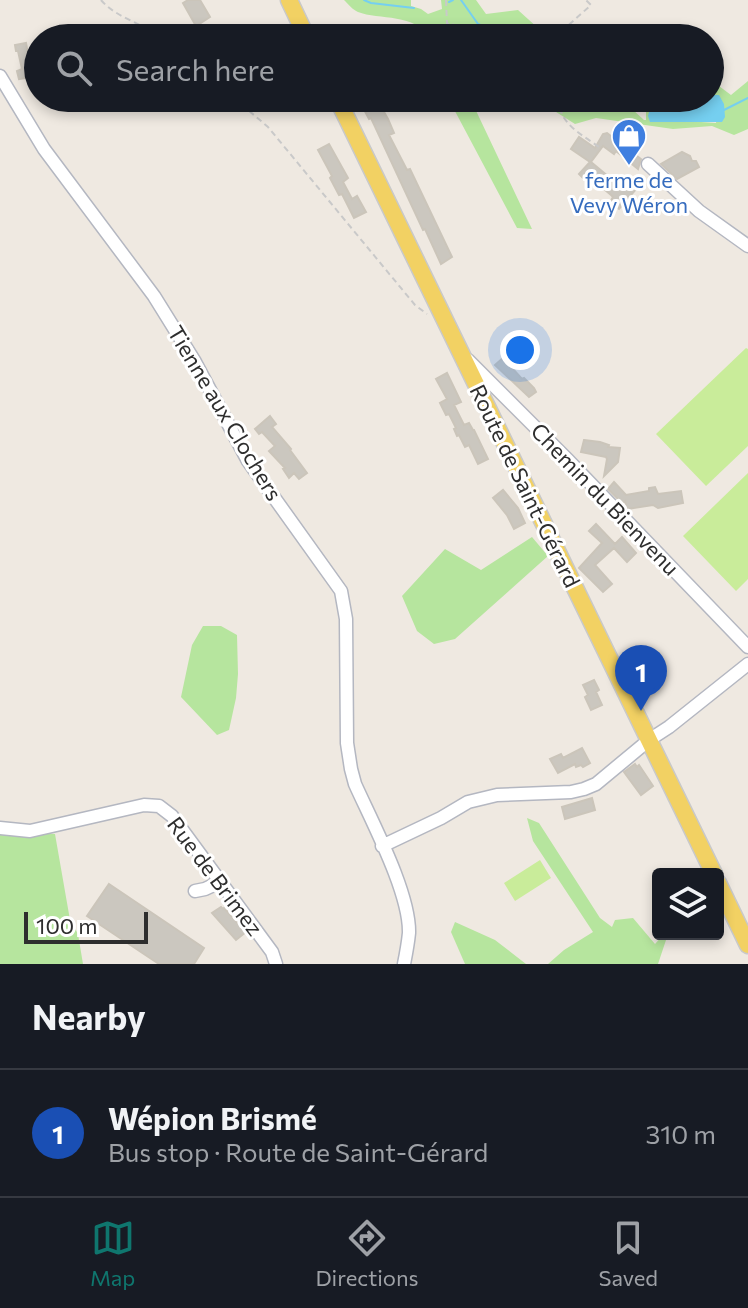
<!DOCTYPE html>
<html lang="en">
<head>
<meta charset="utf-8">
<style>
  body { margin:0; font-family:Commissioner,sans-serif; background:#242831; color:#f1f3f6 }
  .controls { position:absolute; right:24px; bottom:24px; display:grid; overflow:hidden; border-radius:8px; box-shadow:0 4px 12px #0003 }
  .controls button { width:72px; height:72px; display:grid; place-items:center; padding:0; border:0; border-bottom:2px solid #363941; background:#171b24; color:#f1f3f6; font:40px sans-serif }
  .scale { position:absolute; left:24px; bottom:20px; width:124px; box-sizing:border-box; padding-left:8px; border:4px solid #2e2e2e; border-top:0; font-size:22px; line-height:28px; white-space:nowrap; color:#2e2e2e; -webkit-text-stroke:6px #fff; paint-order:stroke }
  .you { position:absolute; left:520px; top:350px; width:28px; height:28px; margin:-20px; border:6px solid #fff; border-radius:50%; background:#1a73e8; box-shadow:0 0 0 12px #1a73e833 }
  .badge { display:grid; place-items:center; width:52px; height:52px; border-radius:50%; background:#0f766e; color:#fff; font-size:26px; font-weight:700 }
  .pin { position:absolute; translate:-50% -66px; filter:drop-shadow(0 2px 4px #0008) }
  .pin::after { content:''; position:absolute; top:42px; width:28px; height:24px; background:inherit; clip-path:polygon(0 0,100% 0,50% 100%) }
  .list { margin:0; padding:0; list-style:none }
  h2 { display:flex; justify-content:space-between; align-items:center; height:104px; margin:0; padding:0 32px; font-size:34px }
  h2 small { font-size:26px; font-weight:400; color:#9ea1a6 }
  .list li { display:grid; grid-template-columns:52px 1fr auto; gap:24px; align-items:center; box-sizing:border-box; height:128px; padding:0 32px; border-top:2px solid #363941 }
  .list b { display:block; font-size:30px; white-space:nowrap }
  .list p { margin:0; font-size:26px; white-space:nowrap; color:#9ea1a6 }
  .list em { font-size:26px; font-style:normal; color:#9ea1a6 }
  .icon { flex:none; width:44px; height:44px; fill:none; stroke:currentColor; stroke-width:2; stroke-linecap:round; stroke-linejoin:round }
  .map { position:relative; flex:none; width:748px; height:964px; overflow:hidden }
  .search { position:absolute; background:#171b24; box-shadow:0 4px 12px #0003; left:24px; right:24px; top:24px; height:88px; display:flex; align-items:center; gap:20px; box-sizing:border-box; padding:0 28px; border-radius:44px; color:#9ea1a6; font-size:30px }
  .sheet { height:232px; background:#171b24 }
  nav { display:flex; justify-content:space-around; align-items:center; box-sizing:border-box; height:112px; border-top:2px solid #363941; background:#171b24; font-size:22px; color:#9ea1a6 }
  nav a { display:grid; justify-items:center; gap:4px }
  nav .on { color:#0f766e }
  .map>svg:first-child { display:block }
  .green { fill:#b6e59e }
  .pitch { fill:#c9ec9a }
  .water { fill:#75cff0 }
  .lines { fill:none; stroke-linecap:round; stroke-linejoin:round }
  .stream { stroke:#75cff0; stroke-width:2 }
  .building { fill:#cbc7bf; stroke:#cbc5ba; stroke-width:2 }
  .minor-casing { stroke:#b4b7c1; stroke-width:15 }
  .major-casing { stroke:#c9c9c9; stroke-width:19 }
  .path { stroke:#c9c9c9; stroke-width:2; stroke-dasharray:6 4; stroke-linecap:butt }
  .minor { stroke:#fff; stroke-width:12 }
  .major { stroke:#f2d163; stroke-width:16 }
  .labels { text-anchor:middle; stroke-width:6; stroke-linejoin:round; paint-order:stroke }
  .shop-label { font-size:22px; fill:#366cbe; stroke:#fff }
  .street-label { font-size:22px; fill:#2e2e2e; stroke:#fff }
</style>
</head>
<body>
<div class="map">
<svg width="748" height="964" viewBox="0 0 748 964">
  <rect width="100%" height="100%" fill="#efe9e1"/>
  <path class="green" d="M344 0H411V6L421 9 428 14 442 9 441 0H476L486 14 518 10 549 38H427C418 13 378 20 358 12 353 10 348 4 344 0Z
    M748 81V129L734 135 712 126 673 129 596 118 575 124 534 98C563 98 576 95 601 112L611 108V98H619L618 105 632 109 644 120H646V100L634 98H687L671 102H652L658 122 686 121 716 123 719 95H710V86H719L731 95Z
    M448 98H470L532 229 517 228Z
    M532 537 548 556 455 639 434 644 417 631 402 596 445 549 481 570Z
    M203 626H221L237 635 238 674 236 698 229 730 217 735 181 697 192 645Z
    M527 818 539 823 600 918 612 927 615 920 633 918 655 944 664 934H668L658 964H548L564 950 593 932 533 841Z
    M0 830 55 834 70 920 78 934 83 964H0Z
    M455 922 495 940 526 964H465L451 932Z"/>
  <path class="pitch" d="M746 348 748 349V446L706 486 656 434Z
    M748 473V579L736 591 683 536Z
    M540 860 551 878 515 901 504 883Z"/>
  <path class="water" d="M710 95H719L724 104 725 117 722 122H650L648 116 652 102C672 102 690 98 710 98Z"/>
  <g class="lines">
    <path class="stream" d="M364 0 371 3 414 8
      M461 0 478 24 514 38
      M449 2 453 0
      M724 110 748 98"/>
  </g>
  <path class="building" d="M188 0H200L210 17 196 26 183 3Z
    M26 43 32 77 19 79 17 71 22 69 18 51H16L15 45Z
    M372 98H376L388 119 394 133 389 135 407 170 410 169 452 257 441 264 425 229 423 230 371 118 369 119 361 104Z
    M607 133 641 159 638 169 616 151 614 154 603 146 591 162 621 187 628 179 638 187 619 209 610 202 613 197 611 195 599 185 597 188 589 184 579 174 590 162 571 149 579 137 595 148 603 134Z
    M329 144 348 178 343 182 352 199 357 196 366 212 354 218 342 194 339 195 330 178 332 176 318 150Z
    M682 152 690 156 692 161H696L699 167 677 179 661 164Z
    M503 358 522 379 524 378 534 388 536 392 529 397 495 365Z
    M447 373 461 402 454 405 464 425 469 423 473 430H474L488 459 478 464 469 445 465 447 459 435 457 436 454 429 456 428 449 414 446 415 440 403 447 399 436 379Z
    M270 416 276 424 272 427 291 449 290 450 307 473 299 479 294 473 289 478 283 469 285 468 269 451 275 446 262 432 259 434 255 429Z
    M584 440 600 442 609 445 608 447 620 448 618 462 604 476 607 459 606 457 581 452Z
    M614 482 626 495 649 491V488L655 487 658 494 681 491 683 503 658 508 653 505 627 509 625 501 622 503 608 489Z
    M503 490 518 508 525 523 514 529 507 515 493 498Z
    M596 524 615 544 622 537 636 553 627 562 614 548 595 565 612 584 603 592 579 568 602 543 589 531Z
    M594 680 599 690 596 692 602 705 591 710 585 697 588 695 583 685Z
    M582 748 590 763 583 767 581 765 576 767 575 764 558 773 550 759 561 754 563 758Z
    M635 764 637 767 639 765 653 786 641 795 624 772Z
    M592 798 595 810 565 819 562 807Z
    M109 884 204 948 194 964H159L87 916Z
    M221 907 223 909 224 908 246 932 236 940 212 913Z"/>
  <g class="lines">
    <defs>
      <path id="minor" d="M0 76 44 149 154 296 195 362 248 461 341 591 346 619 347 743 351 769 355 784C372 822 410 893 409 933 408 943 406 954 404 964
        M648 164 699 211 748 246
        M468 360 567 459 748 647
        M0 828 30 831 144 805 159 806 172 816 272 952 276 964
        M382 846 441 818 468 802 497 795 571 792 584 789 596 784 649 740 669 727 748 664
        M195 891 205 889 220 882"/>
      <path id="major" d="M289 0 307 38
        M337 98 714 874
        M718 883 748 945"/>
    </defs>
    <use href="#minor" class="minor-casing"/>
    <use href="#major" class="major-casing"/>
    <path class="path" d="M101 0C116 18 143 23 161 38
      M446 0 447 24 452 23 459 38
      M520 33 529 38
      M554 38 591 5 586 0
      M234 98 268 127 415 305 427 314
      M541 98 561 112
      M561 98C554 122 586 137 602 149"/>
    <use href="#minor" class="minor"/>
    <use href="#major" class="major"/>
  </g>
  <defs>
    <symbol id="shop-pin" viewBox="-11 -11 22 30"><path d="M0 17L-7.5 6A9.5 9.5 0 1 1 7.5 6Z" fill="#3f7fe0" stroke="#fff"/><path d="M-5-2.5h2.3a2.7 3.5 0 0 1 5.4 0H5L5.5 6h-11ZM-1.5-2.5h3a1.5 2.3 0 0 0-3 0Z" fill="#fff"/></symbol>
  </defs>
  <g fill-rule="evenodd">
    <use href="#shop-pin" x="609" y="116" width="40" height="54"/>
  </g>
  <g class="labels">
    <g class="shop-label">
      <text x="629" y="188">ferme de<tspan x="629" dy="25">Vevy Wéron</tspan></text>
    </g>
    <g class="street-label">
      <text transform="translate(225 413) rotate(59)" y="8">Tienne aux Clochers</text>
      <text transform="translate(525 486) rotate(64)" y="8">Route de Saint-Gérard</text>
      <text transform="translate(605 499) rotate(46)" y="8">Chemin du Bienvenu</text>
      <text transform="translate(215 876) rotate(53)" y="8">Rue de Brimez</text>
    </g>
  </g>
</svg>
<div class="controls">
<button><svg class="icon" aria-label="layers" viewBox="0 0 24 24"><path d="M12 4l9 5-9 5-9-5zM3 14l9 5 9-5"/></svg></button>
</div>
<div class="scale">100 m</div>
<div class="you"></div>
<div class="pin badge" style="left:641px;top:711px;background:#1a4fb4">1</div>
<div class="search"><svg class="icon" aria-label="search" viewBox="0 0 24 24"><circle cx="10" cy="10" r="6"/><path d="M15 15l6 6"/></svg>Search here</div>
</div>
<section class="sheet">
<h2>Nearby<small></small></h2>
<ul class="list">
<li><span class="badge" style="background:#1a4fb4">1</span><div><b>Wépion Brismé</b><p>Bus stop · Route de Saint-Gérard</p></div><em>310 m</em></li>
</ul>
</section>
<nav>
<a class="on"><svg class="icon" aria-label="map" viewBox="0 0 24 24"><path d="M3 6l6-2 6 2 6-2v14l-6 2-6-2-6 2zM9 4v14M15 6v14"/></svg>Map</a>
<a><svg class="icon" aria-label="directions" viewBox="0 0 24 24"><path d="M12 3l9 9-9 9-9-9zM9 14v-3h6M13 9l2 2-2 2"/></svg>Directions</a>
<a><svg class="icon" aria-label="saved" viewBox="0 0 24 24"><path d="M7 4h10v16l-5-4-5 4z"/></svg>Saved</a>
</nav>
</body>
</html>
